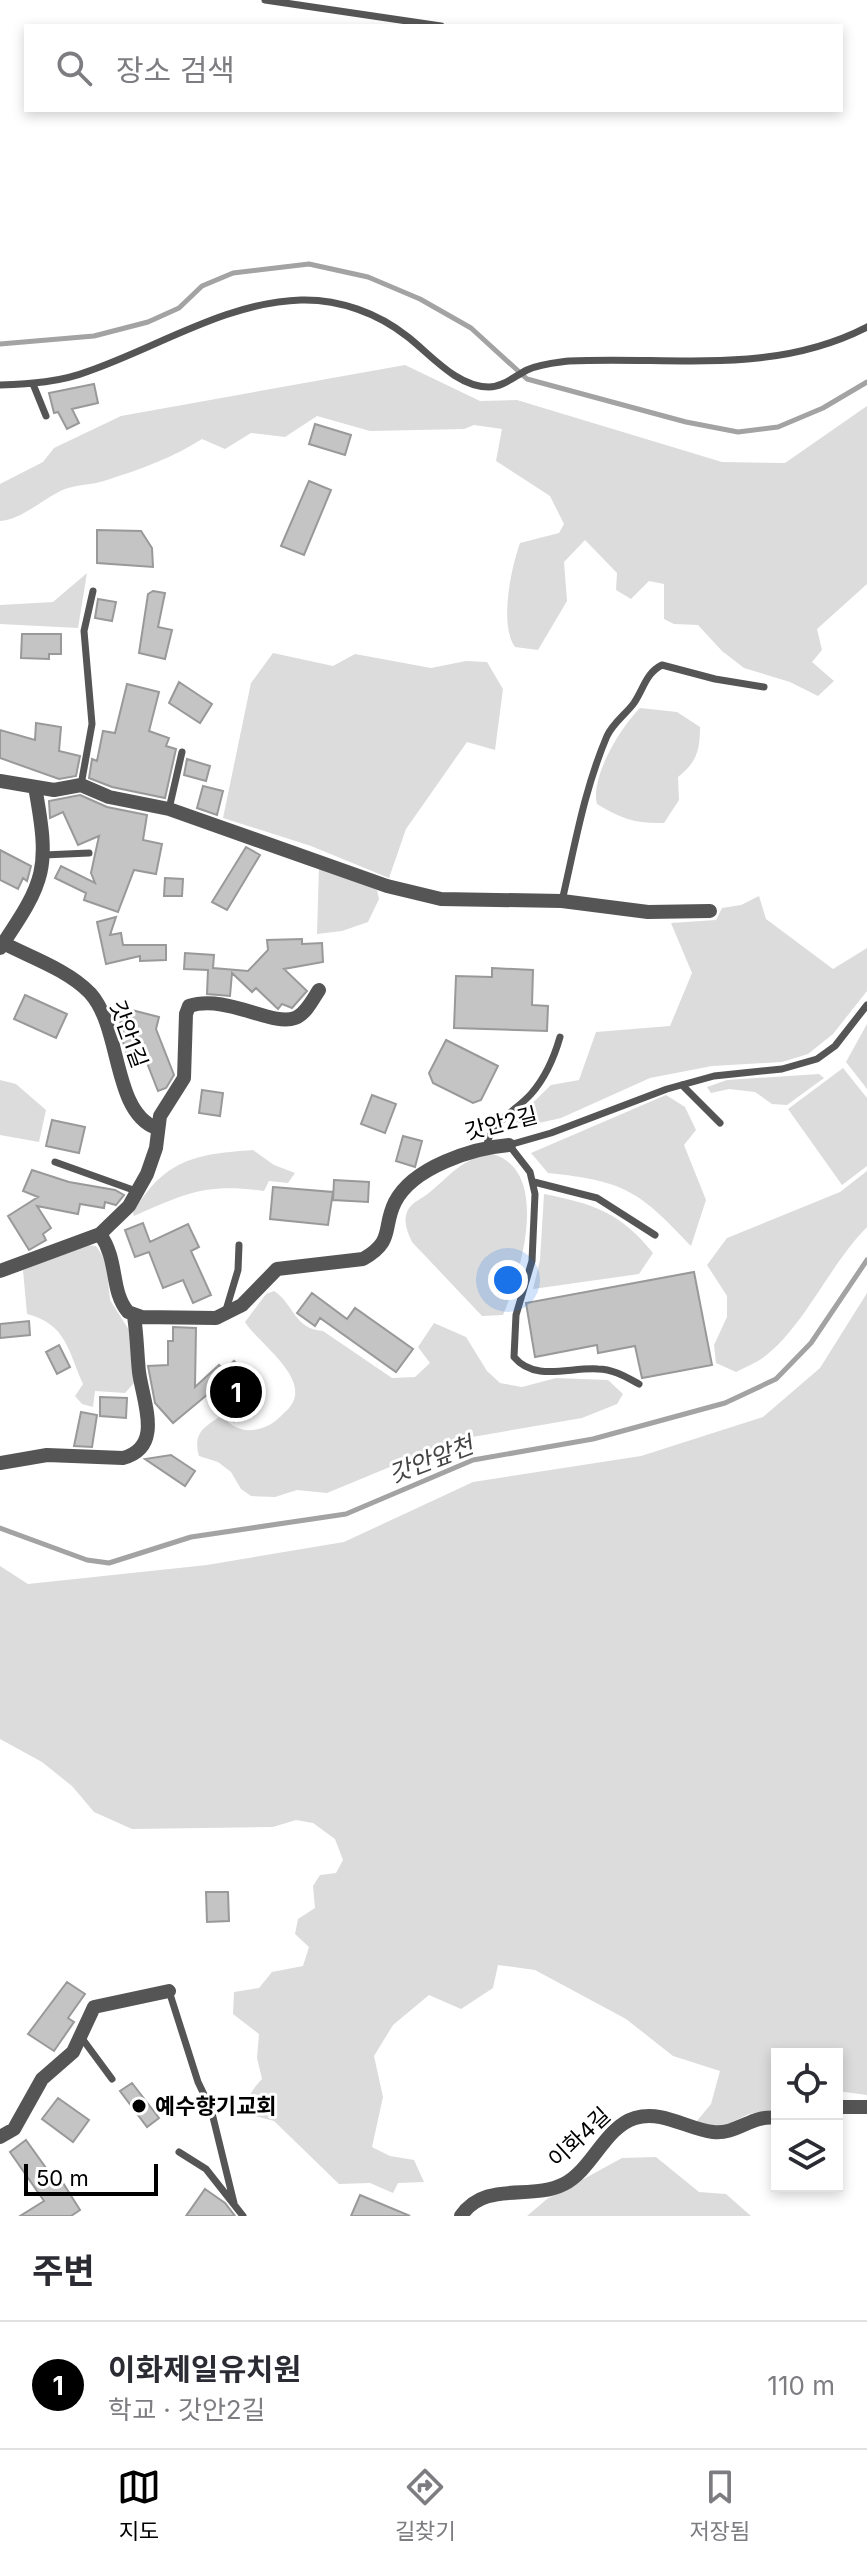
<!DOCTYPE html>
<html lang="ko">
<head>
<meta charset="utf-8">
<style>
  body { margin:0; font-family:Inter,"Noto Sans KR",sans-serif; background:#f7f7f7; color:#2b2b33 }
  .controls { position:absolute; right:24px; bottom:24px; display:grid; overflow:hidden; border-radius:0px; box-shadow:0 4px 12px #0003 }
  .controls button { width:72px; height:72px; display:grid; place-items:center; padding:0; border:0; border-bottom:2px solid #e1e1e2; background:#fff; color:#2b2b33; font:40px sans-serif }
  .scale { position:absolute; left:24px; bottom:20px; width:134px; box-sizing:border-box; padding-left:8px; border:4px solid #000; border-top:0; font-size:22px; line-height:28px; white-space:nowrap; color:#000; -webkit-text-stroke:6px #fff; paint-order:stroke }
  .you { position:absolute; left:508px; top:1280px; width:28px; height:28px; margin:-20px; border:6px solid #fff; border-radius:50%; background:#1a73e8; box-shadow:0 0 0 12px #1a73e833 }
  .badge { display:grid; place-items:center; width:52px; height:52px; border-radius:50%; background:#000; color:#fff; font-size:26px; font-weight:700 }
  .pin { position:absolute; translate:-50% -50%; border:4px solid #fff; box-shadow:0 2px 8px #0006 }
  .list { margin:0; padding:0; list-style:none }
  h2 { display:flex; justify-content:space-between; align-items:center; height:104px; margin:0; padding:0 32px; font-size:34px }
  h2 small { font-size:26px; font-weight:400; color:#7c7c81 }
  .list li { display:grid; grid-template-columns:52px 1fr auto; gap:24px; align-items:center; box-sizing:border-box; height:128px; padding:0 32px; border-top:2px solid #e1e1e2 }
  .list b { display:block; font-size:30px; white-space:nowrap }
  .list p { margin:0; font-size:26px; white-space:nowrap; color:#7c7c81 }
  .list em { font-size:26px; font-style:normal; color:#7c7c81 }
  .icon { flex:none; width:44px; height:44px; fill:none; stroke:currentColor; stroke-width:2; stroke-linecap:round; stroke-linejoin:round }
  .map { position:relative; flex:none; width:867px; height:2216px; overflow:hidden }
  .search { position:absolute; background:#fff; box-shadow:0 4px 12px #0003; left:24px; right:24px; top:24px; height:88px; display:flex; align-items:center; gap:20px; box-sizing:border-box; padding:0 28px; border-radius:0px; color:#7c7c81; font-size:30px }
  .sheet { height:232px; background:#fff }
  nav { display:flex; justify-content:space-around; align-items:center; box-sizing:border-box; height:112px; border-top:2px solid #e1e1e2; background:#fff; font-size:22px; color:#7c7c81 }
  nav a { display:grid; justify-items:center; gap:4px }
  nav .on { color:#000 }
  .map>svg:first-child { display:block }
  .green { fill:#dcdcdc }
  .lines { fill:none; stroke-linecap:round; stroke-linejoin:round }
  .stream { stroke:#a3a3a3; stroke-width:5 }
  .building { fill:#c4c4c4; stroke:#999; stroke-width:2 }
  .lane { stroke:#555; stroke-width:7 }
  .street { stroke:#555; stroke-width:14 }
  .poi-dot { fill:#000; stroke:#fff; stroke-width:3 }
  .labels { text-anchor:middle; stroke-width:6; stroke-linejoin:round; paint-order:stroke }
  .street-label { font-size:22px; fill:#000; stroke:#fff }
  .poi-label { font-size:22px; font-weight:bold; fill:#000; stroke:#fff; text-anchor:start }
  .water-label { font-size:24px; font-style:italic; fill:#444; stroke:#fff }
</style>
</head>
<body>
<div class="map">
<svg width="867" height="2216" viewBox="0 0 867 2216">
  <rect width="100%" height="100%" fill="#fff"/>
  <path class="green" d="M405 365 480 401 517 400 722 462 785 463 867 406V584L817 629 822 650 812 662 834 681 818 696 790 682 744 668 722 651 698 625 674 624 664 619V584L649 581 631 599 616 590 617 573 585 540 564 562 567 601 538 650 515 647C499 625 511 568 520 543L559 533 564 524 550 496 496 461 502 429 474 425 464 429 370 431 317 416 285 437 251 433 225 449 202 439C172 458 141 469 107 480 94 485 79 484 65 489 43 498 24 519 0 521V484L43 462 54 448 121 416Z
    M87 573 78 628 0 624V605L53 602Z
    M273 653 333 666 355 654 431 668 466 661 487 662 503 689 495 750 467 742 406 829 389 878 311 846 223 818 251 683Z
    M640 708 677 712 700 727C700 750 697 762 678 777L679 800 664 823C637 824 621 819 597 804 590 778 620 728 640 708Z
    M319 867 377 890 379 899 368 922 342 931 317 934Z
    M759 896 766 919 833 969 867 948V991L833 1034 808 1054 782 1062 712 1066 650 1078 561 1118 517 1128 515 1120 551 1085 579 1080 596 1032 670 1026 692 973 671 923 716 920 722 908 741 905Z
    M867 1024V1089L846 1062Z
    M843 1068 867 1098V1166L842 1185 788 1109Z
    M819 1074 824 1078 787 1105 772 1104 755 1092 729 1089 711 1093 707 1087 727 1080Z
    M0 1080 16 1084 46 1110 39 1142 0 1135Z
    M666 1095 685 1107 696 1130 684 1145 706 1200 691 1246C639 1191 625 1181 548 1173L531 1153Z
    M253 1150 274 1165 295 1173 288 1183 269 1181 264 1191C207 1183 186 1193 134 1216L133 1213C164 1160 194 1154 253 1150Z
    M493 1154C552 1172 520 1275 503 1315L482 1316 412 1242C408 1233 403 1223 407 1212 411 1202 422 1199 430 1192 452 1174 462 1158 493 1154Z
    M867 1171V1227C830 1264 804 1327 764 1357 756 1363 745 1367 736 1372L716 1363 714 1345 727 1317V1296L707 1265 727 1238 840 1192Z
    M544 1194C594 1204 620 1212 653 1253L639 1274 533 1289 540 1260Z
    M86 1245 96 1246 106 1261 110 1300 129 1330 135 1382 125 1393 95 1391 93 1407 82 1404 75 1396 83 1384C68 1350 66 1324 27 1314L23 1270Z
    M274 1291C294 1304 294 1329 323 1331L392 1378 415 1377 430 1363 418 1347 434 1323 466 1337 487 1371 500 1383 522 1387 556 1378 608 1380 623 1394 617 1404 582 1418 455 1440 327 1493 297 1490 275 1497 251 1496 241 1489 231 1472 218 1462 199 1456C193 1434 202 1428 221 1416 235 1429 246 1434 265 1427 273 1424 279 1418 285 1412 319 1383 259 1345 245 1322L266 1294Z
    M867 1293V2095L837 2091V2054H777V2109L749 2114 722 2127 696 2122 711 2104 720 2071 673 2056 626 2019 535 1970 498 1965 493 1988 461 2009 429 1995 393 2025 374 2056 383 2097 372 2147 390 2156 414 2160 424 2182 398 2183 393 2193 370 2183 339 2184 274 2121 251 2115C246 2098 250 2092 262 2079L257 2058 259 2034 233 2014 234 1992 259 1988 272 1972 303 1966 309 1947 295 1934 298 1919 315 1908 313 1886 320 1875 336 1873 343 1860 335 1839 313 1823 296 1820 273 1827 132 1829 94 1812 72 1786 42 1762 0 1739V1566L28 1584 207 1565 344 1542 473 1482 641 1456 763 1417 820 1368Z
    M656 2157 699 2192 726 2194 751 2216H527L547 2199 622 2158Z"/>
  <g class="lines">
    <path class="stream" d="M0 344 94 336 148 322 179 308 202 286 233 273 309 264 368 277 420 299 471 328 527 379 686 422 738 432 778 427 823 408 867 382
      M0 1528 87 1560 109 1563 191 1537 346 1514 473 1460 593 1439 725 1403 776 1379 811 1343 867 1260"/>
  </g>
  <path class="building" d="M94 384 98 403 72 409 79 423 67 429 58 412 54 413 49 393Z
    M315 424 351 435 345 455 309 444Z
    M309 481 331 490 304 555 281 546Z
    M97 530 141 531 152 548 153 567 97 563Z
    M153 591 165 593 158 627 172 630 165 659 139 653 148 594Z
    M98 599 116 602 112 621 95 618Z
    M22 634H61V654H49V659L21 658Z
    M179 682 212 704 200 723 169 703Z
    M127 684 159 692 149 731 169 738 166 746 176 749 165 798 112 787 89 778 92 759 97 761 103 731 115 733Z
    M36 723 61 727 59 751 80 756 76 776 59 779 0 758V730L35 740Z
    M187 759 210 766 206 781 184 775Z
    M203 786 223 791 217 815 197 808Z
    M80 795 107 807 147 815 143 840 162 844 156 874 134 870 118 912 84 900 86 893 55 878 61 866 95 883 91 873 99 836 78 845 63 812 50 818 49 801Z
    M246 847 260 855 227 910 212 902Z
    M0 850 31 866 27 881 23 878 18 889 0 880Z
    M165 878 183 879 182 896H164Z
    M116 917 110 935 121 933 123 945H166V960L140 961V956L106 964 97 922Z
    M302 939V944L322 943 323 962 284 969 307 991 292 1008 282 1004 278 1009 256 988 252 992 232 973 230 996 207 994 208 970 184 969 185 953 214 955 213 968 248 971 268 950 267 940Z
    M492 968 533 970 532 1005 548 1006 547 1031 454 1028 456 976 492 977Z
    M25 995 67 1014 56 1038 14 1019Z
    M124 1008 159 1017 156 1029 174 1075 166 1088 158 1091 147 1063 131 1069 119 1028Z
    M446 1040 498 1066 481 1100 473 1103 433 1083 429 1073Z
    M202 1090 223 1093 220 1116 199 1113Z
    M372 1095 396 1104 385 1133 361 1124Z
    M52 1120 85 1127 79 1153 46 1146Z
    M403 1136 422 1141 415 1167 396 1161Z
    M32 1170 69 1182 115 1190 124 1195 116 1205 105 1202 104 1208 80 1204 78 1214 37 1206 51 1228 43 1234 46 1240 29 1250 8 1216 38 1197 23 1191Z
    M334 1180 369 1182 368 1202 333 1200Z
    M273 1187 333 1192 328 1225 270 1219Z
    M143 1223 150 1242 188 1224 199 1247 191 1251 211 1295 193 1303 183 1280 163 1288 149 1252 135 1257 125 1230Z
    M694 1272 712 1365 642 1378 635 1346 598 1353 597 1345 535 1357 526 1303Z
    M312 1293 347 1319 355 1308 413 1349 396 1372 320 1318 315 1326 297 1313Z
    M29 1321 30 1335 0 1338V1324Z
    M173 1327 196 1328 195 1387 219 1365 224 1370 234 1361 265 1392 234 1421 208 1394 173 1423 155 1403 148 1366 168 1365V1341H173Z
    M59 1345 70 1367 57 1374 46 1352Z
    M100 1397 127 1398 126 1418 100 1416Z
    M81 1412 97 1415 92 1447 74 1446Z
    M171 1455 195 1471 185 1486 145 1459Z
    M206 1892H228L229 1921 207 1922Z
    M67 1982 85 1994 68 2018 74 2022 54 2051 28 2034Z
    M132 2083 159 2118 147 2127 120 2091Z
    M58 2098 89 2120 73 2142 42 2119Z
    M26 2140 59 2186 63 2183 80 2210 71 2216H20L44 2201 10 2152Z
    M205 2189 225 2203 235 2216H186Z
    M360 2195 410 2216H351Z"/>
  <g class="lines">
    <path class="lane" d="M265 0 441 26
      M33 384 46 416
      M0 385C30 384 61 382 89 371 158 347 227 302 301 300 339 299 378 313 408 337 431 355 457 387 489 387 503 387 515 376 527 370 540 364 554 363 569 361 671 356 772 376 867 327
      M81 785 92 724 84 631 93 591
      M169 809 182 752
      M44 855 89 853
      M562 901C575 845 584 790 607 736 613 723 626 714 634 703 644 688 646 673 662 665L715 679 764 687
      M682 1085 720 1123
      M487 1147C487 1125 517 1110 531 1094 546 1077 554 1058 560 1037
      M55 1162 136 1191
      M534 1182 597 1198 655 1235
      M226 1310 238 1270 239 1245
      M639 1384C626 1377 613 1369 598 1369 569 1367 535 1382 514 1357L516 1315 532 1261 535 1194 530 1172 509 1145 551 1133 667 1089 714 1076 782 1069 817 1059 835 1046 867 1005
      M169 1991 198 2082 211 2109 234 2203
      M81 2037 112 2079
      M179 2152 206 2169 243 2216"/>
    <path class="street" d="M0 781 54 790 81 785 109 797 169 809 387 886 441 899 562 901 648 912 710 911
      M3 943C30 957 68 970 90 993 122 1028 112 1111 156 1128
      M0 948C46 880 50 869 35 787
      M100 1234C119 1261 110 1291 128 1312L142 1317 216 1318 242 1305 277 1269 363 1259C395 1241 382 1228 395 1202 413 1167 473 1148 509 1145
      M0 1271 100 1234 129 1206 147 1174 156 1148 160 1116 184 1078 186 1014 189 1006C227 994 272 1027 295 1018 306 1014 313 999 319 990
      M0 1463 47 1455 123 1458C164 1447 143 1402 139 1372 137 1353 137 1335 134 1316
      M837 2107H867
      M0 2137 14 2129 42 2079 73 2052 94 2007 169 1991
      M461 2216C485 2180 531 2201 564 2184 592 2170 605 2127 635 2118 663 2110 687 2129 713 2132 737 2135 752 2114 777 2118"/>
  </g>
  <circle class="poi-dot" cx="139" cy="2106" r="8"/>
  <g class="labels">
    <g class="street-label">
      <text transform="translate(129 1034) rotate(70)" y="8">갓안1길</text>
      <text transform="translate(501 1123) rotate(-14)" y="8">갓안2길</text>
      <text transform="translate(579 2137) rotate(-43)" y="8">이화4길</text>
    </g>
    <g class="poi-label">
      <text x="155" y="2114">예수향기교회</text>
    </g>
    <g class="water-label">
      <text transform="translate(431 1460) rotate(-21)" y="8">갓안앞천</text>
    </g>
  </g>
</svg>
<div class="controls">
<button><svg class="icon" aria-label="locate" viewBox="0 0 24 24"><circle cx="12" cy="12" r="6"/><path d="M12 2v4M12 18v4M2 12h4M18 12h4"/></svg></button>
<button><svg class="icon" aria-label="layers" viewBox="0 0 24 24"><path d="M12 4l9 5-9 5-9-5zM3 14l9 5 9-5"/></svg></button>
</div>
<div class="scale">50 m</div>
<div class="you"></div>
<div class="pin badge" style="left:236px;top:1392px">1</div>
<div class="search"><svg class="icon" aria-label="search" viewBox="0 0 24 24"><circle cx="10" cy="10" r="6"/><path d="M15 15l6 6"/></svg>장소 검색</div>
</div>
<section class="sheet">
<h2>주변<small></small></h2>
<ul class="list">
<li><span class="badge">1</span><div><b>이화제일유치원</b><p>학교 · 갓안2길</p></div><em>110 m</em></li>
</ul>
</section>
<nav>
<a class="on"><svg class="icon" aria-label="map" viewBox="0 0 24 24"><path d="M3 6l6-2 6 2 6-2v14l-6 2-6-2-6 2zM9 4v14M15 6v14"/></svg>지도</a>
<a><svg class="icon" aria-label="directions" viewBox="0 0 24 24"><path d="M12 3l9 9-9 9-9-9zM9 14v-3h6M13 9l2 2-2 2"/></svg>길찾기</a>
<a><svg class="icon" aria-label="saved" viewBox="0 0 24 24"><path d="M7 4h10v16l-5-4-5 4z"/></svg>저장됨</a>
</nav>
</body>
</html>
